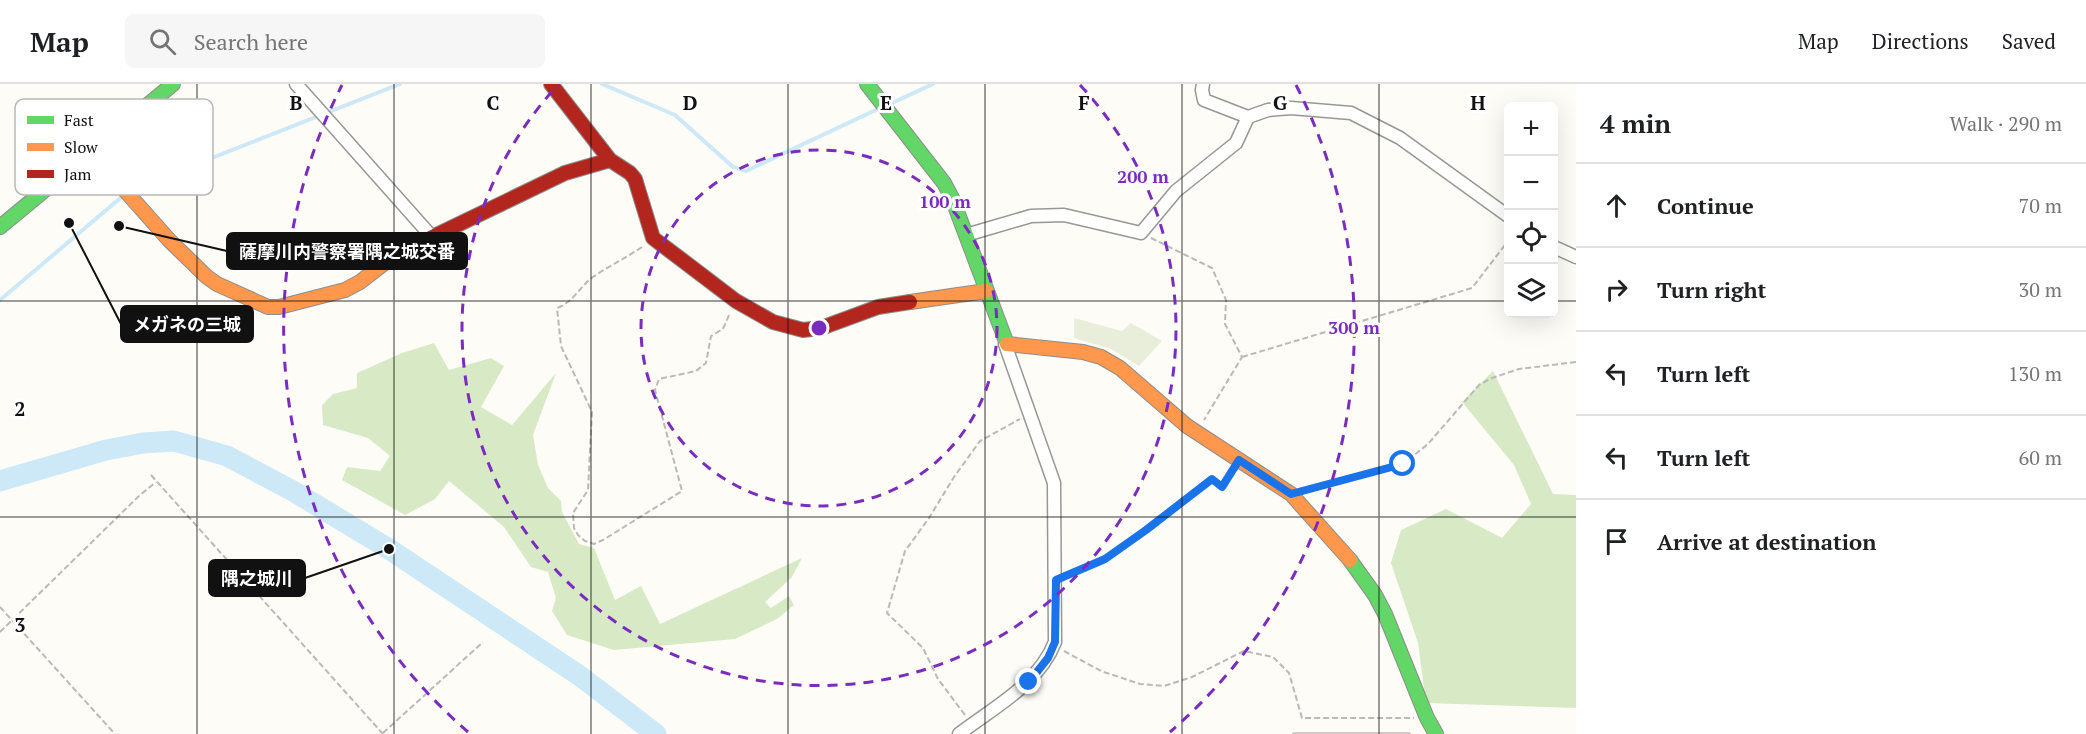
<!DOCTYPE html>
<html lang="en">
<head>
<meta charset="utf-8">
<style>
  body { margin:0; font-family:"PT Serif","Noto Sans JP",serif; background:#f6f6f6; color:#202124 }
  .controls { position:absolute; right:18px; top:18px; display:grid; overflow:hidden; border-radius:9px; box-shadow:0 6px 24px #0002 }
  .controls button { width:54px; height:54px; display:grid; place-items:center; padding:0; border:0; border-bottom:2px solid #e0e0e0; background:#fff; color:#202124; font:30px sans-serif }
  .stop { position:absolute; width:18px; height:18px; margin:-14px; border:4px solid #1a73e8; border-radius:50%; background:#fff }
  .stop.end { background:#1a73e8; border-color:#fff; box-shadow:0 2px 6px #0008 }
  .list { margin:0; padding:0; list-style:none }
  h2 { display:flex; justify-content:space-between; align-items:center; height:78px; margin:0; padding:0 24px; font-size:26px }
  h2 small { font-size:20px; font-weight:400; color:#757577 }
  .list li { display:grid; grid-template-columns:39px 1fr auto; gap:18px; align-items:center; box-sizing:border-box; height:84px; padding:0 24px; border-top:2px solid #e0e0e0 }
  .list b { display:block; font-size:22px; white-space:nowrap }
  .list em { font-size:20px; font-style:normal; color:#757577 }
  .icon { flex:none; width:33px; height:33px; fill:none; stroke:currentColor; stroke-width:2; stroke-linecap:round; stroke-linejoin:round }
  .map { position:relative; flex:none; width:1576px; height:650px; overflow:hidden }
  header { display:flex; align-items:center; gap:36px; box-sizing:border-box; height:84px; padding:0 30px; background:#fff; border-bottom:2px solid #e0e0e0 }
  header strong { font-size:28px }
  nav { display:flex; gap:33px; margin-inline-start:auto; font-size:21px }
  .search { width:420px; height:54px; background:#f6f6f6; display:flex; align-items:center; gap:15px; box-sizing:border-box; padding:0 21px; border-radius:9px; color:#757577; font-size:22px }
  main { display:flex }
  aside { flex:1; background:#fff }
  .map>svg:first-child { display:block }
  .forest { fill:#d8eac5 }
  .cemetery { fill:#e9eedb }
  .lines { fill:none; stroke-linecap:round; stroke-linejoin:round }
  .stream { stroke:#cde8f7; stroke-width:4 }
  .river { stroke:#cde8f7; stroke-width:21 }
  .street-casing { stroke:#979795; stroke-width:15 }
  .fast-casing { stroke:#8e8d8b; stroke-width:16 }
  .slow-casing { stroke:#8e8d8b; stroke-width:16 }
  .jam-casing { stroke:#8e8d8b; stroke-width:16 }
  .path { stroke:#b9b9b8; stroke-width:2; stroke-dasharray:6 3; stroke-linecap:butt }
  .street { stroke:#fffffe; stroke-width:12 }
  .fast { stroke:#63d668; stroke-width:14 }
  .slow { stroke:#ff974d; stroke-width:14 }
  .jam { stroke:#b3261e; stroke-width:14 }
  .rail { stroke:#d9c6c7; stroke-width:4 }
  .route { stroke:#1a73e8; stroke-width:8 }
  .grid { fill:none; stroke:#111; stroke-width:1.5; stroke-opacity:0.55 }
  .ring { fill:none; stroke:#7b2cbf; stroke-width:3; stroke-dasharray:10 8 }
  .key { fill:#fff; stroke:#b8b8b8; stroke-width:1.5 }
  .key-label { font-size:16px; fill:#111 }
  .grid-label { font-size:20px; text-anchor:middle; font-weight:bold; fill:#111; stroke:#fff; stroke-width:6; stroke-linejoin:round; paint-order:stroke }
  .centre { fill:#7b2cbf; stroke:#fff; stroke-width:3 }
  .ring-label { font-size:18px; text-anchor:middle; font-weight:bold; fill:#7b2cbf; stroke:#fff; stroke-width:6; stroke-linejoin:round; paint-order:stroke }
  .leader { fill:none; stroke:#111; stroke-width:2 }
  .callout-dot { fill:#111; stroke:#fff; stroke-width:2 }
  .callout { fill:#111; stroke:#111; stroke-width:2 }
  .callout-label { font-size:18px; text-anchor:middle; font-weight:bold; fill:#fff }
</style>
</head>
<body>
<header>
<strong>Map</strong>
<div class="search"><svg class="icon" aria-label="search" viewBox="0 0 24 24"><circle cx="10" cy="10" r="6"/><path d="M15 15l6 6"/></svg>Search here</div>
<nav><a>Map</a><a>Directions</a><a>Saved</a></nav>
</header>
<main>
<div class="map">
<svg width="1576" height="650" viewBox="0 0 1576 650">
  <rect width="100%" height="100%" fill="#fdfcf7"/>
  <path class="forest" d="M434 259 449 286 491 274 504 282 481 323 512 341 556 289 533 351 538 381 548 404 561 417 562 428 579 460 594 464 615 516 641 502 660 540 802 474 792 493 765 518 771 524 789 512 794 521 777 535 735 555 614 566 567 551 552 527 556 514 548 488 531 483 504 443 449 397 435 415 405 431 342 396 347 383 380 387 390 372 368 354 323 341 322 321 333 310 357 304V289L402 269Z
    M1493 287 1553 410 1576 411V624L1426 619 1418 559 1391 479 1401 446 1446 425 1502 454 1531 420 1514 381 1462 318Z"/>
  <path class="cemetery" d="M1074 234 1122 247 1131 239 1162 257 1139 282 1111 265 1074 254Z"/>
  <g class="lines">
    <path class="stream" d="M602 0 675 31 733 83 746 87 880 24
      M890 20 933 0
      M130 106 400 0
      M0 216 124 111"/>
    <path class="river" d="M0 397 106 366 143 359 174 357 227 372 293 407 389 465 580 592 656 650"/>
    <defs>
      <path id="street" d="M296 0 432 153
        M1203 0 1202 6 1204 16 1248 33 1268 26 1291 24 1351 29 1400 54 1508 132
        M966 151 1031 132 1064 131 1141 149 1176 107 1236 59 1248 33
        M1554 163 1576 173
        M959 650C994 623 1038 601 1055 558L1054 399 1005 260"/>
      <path id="fast" d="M867 0 944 99 952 114 1007 260
        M0 143 173 0
        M1350 476 1375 511 1385 530 1427 634 1436 650"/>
      <path id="slow" d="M90 67 169 156 207 193 217 200 268 223H279L345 206 360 198 386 178
        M910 218 986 207
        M1007 260 1083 268 1101 273 1120 284 1187 342 1291 410 1350 476"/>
      <path id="jam" d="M551 0 610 76 630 89 635 95 653 154 736 217 773 238 803 246 821 244 878 223 910 218
        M386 178 395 171 565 89 610 76"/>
    </defs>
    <use href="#street" class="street-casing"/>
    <use href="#fast" class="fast-casing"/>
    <use href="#slow" class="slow-casing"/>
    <use href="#jam" class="jam-casing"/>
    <path class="path" d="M1151 154 1212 184 1226 216 1225 240 1242 273 1204 336
      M642 163C626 174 609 182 593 193 579 203 575 217 557 224L561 262 592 328 588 406 573 429 574 444 578 451 585 457 594 460 603 456 682 407 655 306 659 295 696 287 706 279 711 252 723 245 730 229
      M1242 273 1472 204 1508 157
      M151 391 383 650
      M1305 406 1403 380 1428 360 1479 301 1492 294 1519 285 1576 278
      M1067 491 1105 475 1146 446 1212 395 1222 403 1231 389
      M0 523 115 650
      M0 548 140 411 156 398
      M1064 567 1101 587 1140 600 1164 602 1192 593 1244 567 1273 573 1289 589 1302 634H1414
      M965 631 938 595 923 564 887 529 905 467 929 434 954 393 980 357 1020 335
      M383 649 483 558"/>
    <use href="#street" class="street"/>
    <use href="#fast" class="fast"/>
    <use href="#slow" class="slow"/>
    <use href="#jam" class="jam"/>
    <path class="rail" d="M1294 650H1409"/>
  </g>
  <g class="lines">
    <path class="route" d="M1029 598 1048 574 1055 558 1056 496 1105 475 1146 446 1212 395 1222 403 1239 376 1291 410 1403 380"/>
  </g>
  <path class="grid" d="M197 0V650M394 0V650M591 0V650M788 0V650M985 0V650M1182 0V650M1379 0V650M0 217H1508M1554 217H1576M0 433H1576"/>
  <g class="ring">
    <circle cx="819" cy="244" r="178"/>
    <path d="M1080 1A357 357 0 1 1 558 1"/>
    <path d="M468 648A535 535 0 0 1 342 1M1296 1A535 535 0 0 1 1170 648"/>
  </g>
  <rect x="15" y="15" width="198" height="96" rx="9" class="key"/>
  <rect x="27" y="32" width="27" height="8" fill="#63d668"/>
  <rect x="27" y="59" width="27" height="8" fill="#ff974d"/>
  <rect x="27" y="86" width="27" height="8" fill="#b3261e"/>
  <g class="key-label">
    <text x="64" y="42">Fast</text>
    <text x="64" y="69">Slow</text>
    <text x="64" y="96">Jam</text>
  </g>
  <g class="grid-label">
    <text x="296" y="26">B</text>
    <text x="493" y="26">C</text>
    <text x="690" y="26">D</text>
    <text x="886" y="26">E</text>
    <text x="1084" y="26">F</text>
    <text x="1280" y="26">G</text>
    <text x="1478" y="26">H</text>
    <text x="20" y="332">2</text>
    <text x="20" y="548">3</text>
  </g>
  <circle cx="819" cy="244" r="9" class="centre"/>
  <g class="ring-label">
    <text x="1143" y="99">200 m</text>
    <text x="945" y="124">100 m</text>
    <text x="1354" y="250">300 m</text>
  </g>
  <path class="leader" d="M119 142L227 167M69 139L121 240M389 465L305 494"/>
  <g class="callout-dot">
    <circle cx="119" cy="142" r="6"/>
    <circle cx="69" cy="139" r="6"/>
    <circle cx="389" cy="465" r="6"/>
  </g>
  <g class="callout">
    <rect x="227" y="149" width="240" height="36" rx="6"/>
    <rect x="121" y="222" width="132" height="36" rx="6"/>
    <rect x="209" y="476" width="96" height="36" rx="6"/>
  </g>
  <g class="callout-label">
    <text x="347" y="174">薩摩川内警察署隅之城交番</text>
    <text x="187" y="247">メガネの三城</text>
    <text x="257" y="501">隅之城川</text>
  </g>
</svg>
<div class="controls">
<button>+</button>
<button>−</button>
<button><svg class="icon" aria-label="locate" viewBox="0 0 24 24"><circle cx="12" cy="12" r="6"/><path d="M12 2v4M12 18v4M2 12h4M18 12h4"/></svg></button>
<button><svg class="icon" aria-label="layers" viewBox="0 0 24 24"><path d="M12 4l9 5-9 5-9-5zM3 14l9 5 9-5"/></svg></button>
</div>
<div class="stop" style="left:1403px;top:380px"></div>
<div class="stop end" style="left:1029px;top:598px"></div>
</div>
<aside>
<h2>4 min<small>Walk · 290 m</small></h2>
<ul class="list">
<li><svg class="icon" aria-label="ahead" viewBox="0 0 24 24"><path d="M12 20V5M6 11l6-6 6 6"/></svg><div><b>Continue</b></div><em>70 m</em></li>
<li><svg class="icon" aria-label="right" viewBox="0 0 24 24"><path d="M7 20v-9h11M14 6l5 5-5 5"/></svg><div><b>Turn right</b></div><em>30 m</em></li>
<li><svg class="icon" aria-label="left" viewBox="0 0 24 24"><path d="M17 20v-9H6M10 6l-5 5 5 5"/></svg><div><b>Turn left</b></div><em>130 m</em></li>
<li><svg class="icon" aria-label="left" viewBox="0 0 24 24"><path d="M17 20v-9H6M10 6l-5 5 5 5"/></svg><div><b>Turn left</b></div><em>60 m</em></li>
<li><svg class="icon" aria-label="arrive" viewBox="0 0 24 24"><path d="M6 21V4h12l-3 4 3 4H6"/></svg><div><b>Arrive at destination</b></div></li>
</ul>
</aside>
</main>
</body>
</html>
